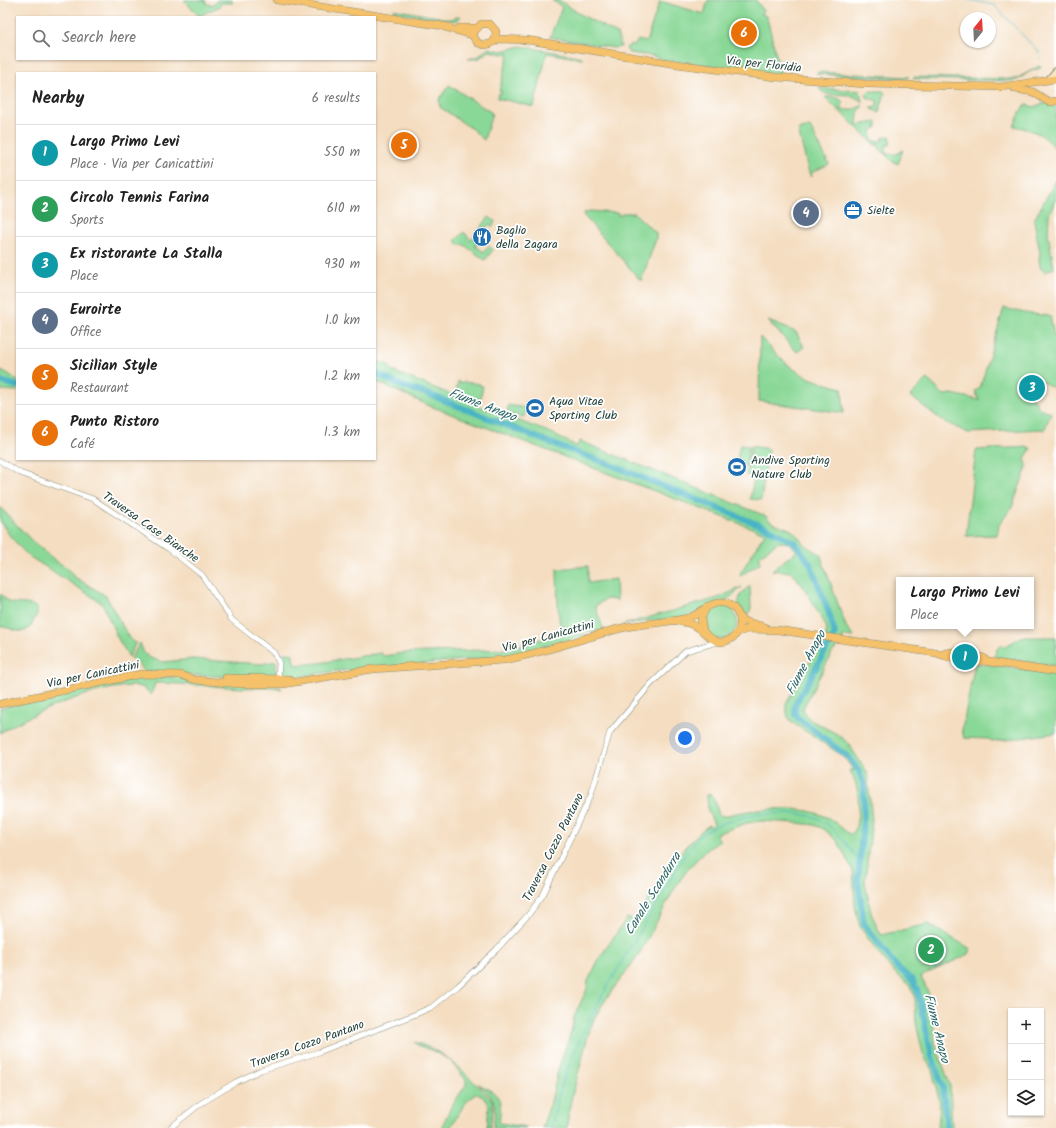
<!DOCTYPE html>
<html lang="en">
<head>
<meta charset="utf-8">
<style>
  body { margin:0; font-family:Kalam,sans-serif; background:#f6f6f6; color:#222 }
  .controls { position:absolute; right:12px; bottom:12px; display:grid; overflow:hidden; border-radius:0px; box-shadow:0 1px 3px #0004 }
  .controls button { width:36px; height:36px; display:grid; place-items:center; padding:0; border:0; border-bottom:1px solid #e0e0e0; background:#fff; color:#222; font:20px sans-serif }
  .compass { position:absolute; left:960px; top:12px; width:36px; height:36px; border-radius:50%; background:#fff; box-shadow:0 1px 3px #0004; rotate:18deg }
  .you { position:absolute; left:685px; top:738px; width:14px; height:14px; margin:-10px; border:3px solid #fff; border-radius:50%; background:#1a73e8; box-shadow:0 0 0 6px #1a73e833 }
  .badge { display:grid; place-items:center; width:26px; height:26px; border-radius:50%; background:#1f6fb2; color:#fff; font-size:13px; font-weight:700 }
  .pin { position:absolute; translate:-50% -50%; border:2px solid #fff; box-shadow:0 1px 4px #0006 }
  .popup { position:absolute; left:896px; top:577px; width:138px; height:52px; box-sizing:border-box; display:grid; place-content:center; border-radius:0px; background:#fff; filter:drop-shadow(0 1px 3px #0005); font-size:13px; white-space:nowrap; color:#767676 }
  .popup b { font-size:15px; color:#222 }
  .popup::after { content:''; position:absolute; left:50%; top:100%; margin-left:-8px; border:8px solid transparent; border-top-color:#fff }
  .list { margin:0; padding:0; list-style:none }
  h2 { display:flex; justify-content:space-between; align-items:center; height:52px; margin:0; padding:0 16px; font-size:17px }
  h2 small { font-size:13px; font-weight:400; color:#767676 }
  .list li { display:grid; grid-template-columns:26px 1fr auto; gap:12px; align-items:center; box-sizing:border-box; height:56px; padding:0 16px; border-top:1px solid #e0e0e0 }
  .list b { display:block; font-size:15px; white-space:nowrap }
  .list p { margin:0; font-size:13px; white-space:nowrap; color:#767676 }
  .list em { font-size:13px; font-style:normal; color:#767676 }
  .icon { flex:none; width:22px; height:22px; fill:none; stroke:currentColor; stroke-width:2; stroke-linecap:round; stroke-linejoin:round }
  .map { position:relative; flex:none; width:1056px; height:1128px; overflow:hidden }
  .search { position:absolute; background:#fff; box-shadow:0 1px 3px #0004; left:16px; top:16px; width:360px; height:44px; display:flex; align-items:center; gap:10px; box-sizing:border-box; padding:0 14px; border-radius:0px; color:#767676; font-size:15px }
  .panel { position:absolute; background:#fff; box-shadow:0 1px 3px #0004; left:16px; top:72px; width:360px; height:388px; border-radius:0px }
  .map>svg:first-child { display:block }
  .green { fill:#8ad897; stroke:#548a66 }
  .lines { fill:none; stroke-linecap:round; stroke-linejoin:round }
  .stream { stroke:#47b3c4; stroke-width:1 }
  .river { stroke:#47b3c4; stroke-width:6 }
  .tertiary-casing { stroke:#8a8d7a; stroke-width:6 }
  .secondary-casing { stroke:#8a8d7a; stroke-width:8 }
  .primary-casing { stroke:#8a8d7a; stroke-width:8 }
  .tertiary { stroke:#fff; stroke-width:5 }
  .secondary { stroke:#fbe6c4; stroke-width:6 }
  .primary { stroke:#f5c16b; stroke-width:7 }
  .labels { text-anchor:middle; stroke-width:3.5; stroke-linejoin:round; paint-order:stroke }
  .street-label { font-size:12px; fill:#1f3d34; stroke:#fff }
  .poi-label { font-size:12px; fill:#1f3d34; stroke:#fff; text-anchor:start }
  .water-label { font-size:13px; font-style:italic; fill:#2d6666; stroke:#fff }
</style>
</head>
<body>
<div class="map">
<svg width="1056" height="1128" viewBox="0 0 1056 1128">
  <rect width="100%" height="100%" fill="#fff"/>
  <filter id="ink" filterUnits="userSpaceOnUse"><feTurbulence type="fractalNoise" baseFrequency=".025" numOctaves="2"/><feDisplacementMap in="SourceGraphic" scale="8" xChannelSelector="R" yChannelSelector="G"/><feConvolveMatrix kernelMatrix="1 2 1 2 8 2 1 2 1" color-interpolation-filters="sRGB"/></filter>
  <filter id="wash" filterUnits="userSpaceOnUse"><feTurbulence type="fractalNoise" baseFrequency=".012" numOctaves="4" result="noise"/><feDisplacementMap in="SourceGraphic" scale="16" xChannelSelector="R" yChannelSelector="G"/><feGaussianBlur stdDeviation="0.9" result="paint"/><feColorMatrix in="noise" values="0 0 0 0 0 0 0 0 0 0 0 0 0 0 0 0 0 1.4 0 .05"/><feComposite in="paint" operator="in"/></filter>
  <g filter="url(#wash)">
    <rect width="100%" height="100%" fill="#f4ddc0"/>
    <path class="green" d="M184 0H205L207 4 212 5 215 4 217 0H231L233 3H221L220 6 199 16Z
      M552 0H559L580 14 617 34 621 47 614 48 550 37 562 7Z
      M708 0H756L763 10 761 14 766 16 768 22 781 75 664 60 653 56 629 53 626 48 632 44 634 46 638 40 646 42 660 1 704 14Z
      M393 9 449 19 461 16 458 20 448 21 394 12Z
      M521 46 582 57V59L547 53 534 107 497 98 498 94H501V91H499L509 53 502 54 489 51 478 59H468L479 56 488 48 502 51Z
      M1039 66 1041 67C1037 70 1035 70 1031 71 1024 74 1021 80 1013 81L914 79 913 77 1016 79Z
      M818 72 909 77 906 79 816 74Z
      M449 85 492 113 484 140 472 129 440 107 439 100Z
      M818 88 860 91 862 102C846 87 831 102 818 88Z
      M869 91H883L885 93 879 113 872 109V107L875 108 878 101 868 98 866 94Z
      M825 97C834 97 839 97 844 103L842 104V110H852L863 105 858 113 857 125 877 122V127L871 132 872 141H882V138L890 136V145H886V154H897L903 150 898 164 892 161 879 148V145L877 144 876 146Z
      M1044 103 1056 107V150C1046 134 1032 130 1014 126L1023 107 1027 105 1034 107Z
      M810 127 829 164 811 173 812 176H810L808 169 798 130Z
      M1056 180V198L1049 215 1048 233 1054 268 1044 272 1040 267 1039 259 1040 253 1034 220Z
      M590 211 618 213 619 216 623 213H634L656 233V239L641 281 584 216V213Z
      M489 217 495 221 493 227 489 224 485 229 491 234 487 239 481 238 475 246 484 252 489 246 493 250 485 260 463 244 461 246 455 241 464 232 471 240Z
      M1004 308 1025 313 1050 316 1056 345V389L1031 376 1023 390 1027 393 1026 395 1036 401V406L1051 413 1044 431 1042 429 968 433 943 421 910 396 927 379 944 395 952 394 979 400 975 391 980 388Z
      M768 321 796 332 804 347 797 352Z
      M760 337C791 370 798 377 842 388L844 413 759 401Z
      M375 360 388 365 392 371 455 396 458 381 460 383 463 382 480 384V386H483L479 406 554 434C560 440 568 440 575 446H577L580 441 766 516C770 525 783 525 791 530 797 534 802 543 806 546 811 549 815 550 820 554L847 629 854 637 843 636 841 644H839L832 653 803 708 805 714 812 721 837 734 848 743 867 772 872 820 865 882 871 913 881 935 928 924 971 949 969 954 926 974 921 977 929 994V1004L933 1016 935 1043 950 1085 952 1128H938L940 1104 932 1070 923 1054 916 1023 915 996 909 985 893 971 879 954 860 927 855 906 853 871 838 842 824 829 814 825 797 823 761 821 747 823 716 834 720 841C677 866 664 915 638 955 625 975 607 995 595 1017 588 1032 585 1048 581 1063 575 1085 568 1106 567 1128H542L552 1098 558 1070 572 1029 574 1017 587 989 588 981 600 957 627 918 636 921C657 885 675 851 709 825L711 827 714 824 708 811 707 795 710 793 715 802 719 815 724 816C750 809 799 804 824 816 834 820 841 828 849 834L853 833 855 830C860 812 861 786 849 770L854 771 846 760 834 750 793 723 788 717 786 709V703L822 641H825L827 628 803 586 791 572 772 570 797 551 790 543 778 542 760 555V563L740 576 741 572 765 533 430 406 375 381Z
      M0 371 7 373 17 380V391L0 390Z
      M508 405 526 408 524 417 507 414Z
      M740 445 749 446 746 466 736 464Z
      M751 446 769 449 764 478 746 475Z
      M1029 447 1031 449 1025 458 1027 467 1012 507 999 525 997 535 966 536 976 450Z
      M754 478 764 480 761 500 750 499Z
      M0 507 31 540 57 562 68 568 73 576 106 596 129 638 134 643 136 642 129 657 117 637 104 607 99 601 27 555 10 536 2 524 0 520Z
      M588 566V583L616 579 617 600 606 599 595 606 603 628 602 631 593 632 563 626 560 627 558 607 557 569Z
      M750 586 751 608 747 620 741 615C736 603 739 593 750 586Z
      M742 587 727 600 685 617 653 620 622 625 718 598Z
      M0 594C3 596 6 600 9 602 17 606 47 599 34 620 32 624 30 629 24 631 17 633 8 626 0 627Z
      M703 622a17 17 0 1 1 34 0a17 17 0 1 1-34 0Z
      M561 631 589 635 511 656 337 671 287 678 281 676C280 669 283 661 279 655L287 653 293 654V660L295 661V665L319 663 381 653 384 656 403 653 507 649 552 636V632Z
      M1021 637H1056V666L994 657 997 649 1002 645 1006 646Z
      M140 643 144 653 150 658 163 662 193 659 261 664 276 661V673L274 676C230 678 188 675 144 671L140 665 131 658Z
      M975 663 1056 673V733L992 742 989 739 964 738 962 730Z
      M159 676 281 687V690L279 688H241L163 683H155L151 695C147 690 142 686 136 686 99 685 31 713 0 733V708L140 677Z
      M414 1042C448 1051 468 1077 492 1100L493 1108 490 1128H487L489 1105 481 1095 476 1094 467 1100 450 1128H441L452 1105 466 1085V1080L450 1060 433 1051 417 1045Z
      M478 1084C502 1095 502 1099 499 1123L527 1127 526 1128 493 1127C497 1102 497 1101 478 1084Z"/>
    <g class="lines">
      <path class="stream" d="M969 0 994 5 1039 52 1040 59
        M551 1128C556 1110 559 1090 566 1072 589 1013 622 961 655 907 669 884 680 858 698 838 719 815 789 807 817 818 835 826 847 845 859 860"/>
      <path class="river" d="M375 373 402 386 428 394 558 446 609 464 767 528 795 543 810 563 830 616 835 634 795 705V714L798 718 848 757 859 771 864 785V812L858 881 864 924 896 966 913 981 918 992 932 1057 943 1088 947 1128
        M0 381 17 386"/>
    </g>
  </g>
  <g filter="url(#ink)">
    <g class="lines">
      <defs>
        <path id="tertiary" d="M0 461 20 473 93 499 169 549 202 575 232 620 274 653 279 663 278 679
          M170 1128 200 1104 236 1082 261 1070 319 1052 416 1014 432 1007 458 986 496 950 529 914 543 895 591 795 610 732 651 684 686 651 717 642"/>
        <path id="secondary" d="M1049 79 1056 71"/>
        <path id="primary" d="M277 0 449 27
          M444 27 472 35 478 43 484 45 490 44 498 39 527 40 676 64 775 77 865 84 1001 87 1056 79
          M459 28H476
          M475 31 481 24H490L496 31 495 41
          M1015 89 1033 92 1049 102 1056 101
          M740 618 744 621 765 627
          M703 631 701 619 705 610
          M738 632 749 629 778 630 936 653 965 663 983 661 1056 672
          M945 653 965 650 974 655 984 658
          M226 678 290 679
          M0 704 141 674 180 675 196 680 239 684H284L373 669 504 660C544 653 582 638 622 628 644 623 666 623 688 618 700 615 709 601 723 603 733 604 741 614 740 624 740 630 736 636 731 639 715 648 708 634 697 627 691 623 684 622 677 621"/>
      </defs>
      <use href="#tertiary" class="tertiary-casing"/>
      <use href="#secondary" class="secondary-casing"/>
      <use href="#primary" class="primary-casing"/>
      <use href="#tertiary" class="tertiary"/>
      <use href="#secondary" class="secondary"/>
      <use href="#primary" class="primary"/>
    </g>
  </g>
  <defs>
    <symbol id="office-disc" viewBox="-11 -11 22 22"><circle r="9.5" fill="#1f6fb2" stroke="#fff"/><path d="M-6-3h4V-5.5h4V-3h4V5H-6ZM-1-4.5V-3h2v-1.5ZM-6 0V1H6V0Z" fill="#fff"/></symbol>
    <symbol id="restaurant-disc" viewBox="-11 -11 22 22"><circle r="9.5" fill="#1f6fb2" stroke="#fff"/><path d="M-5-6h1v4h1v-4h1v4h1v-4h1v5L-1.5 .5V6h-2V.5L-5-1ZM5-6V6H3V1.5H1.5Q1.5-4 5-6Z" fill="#fff"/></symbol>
    <symbol id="stadium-disc" viewBox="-11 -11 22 22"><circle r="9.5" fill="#1f6fb2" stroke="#fff"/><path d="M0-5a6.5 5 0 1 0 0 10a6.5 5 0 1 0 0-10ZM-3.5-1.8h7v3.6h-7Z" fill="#fff"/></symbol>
  </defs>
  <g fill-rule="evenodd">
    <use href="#office-disc" x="842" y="199" width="22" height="22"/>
    <use href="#restaurant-disc" x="471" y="226" width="22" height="22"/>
    <use href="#stadium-disc" x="524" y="397" width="22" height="22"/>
    <use href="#stadium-disc" x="726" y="456" width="22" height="22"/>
  </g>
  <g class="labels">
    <g class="street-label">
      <text transform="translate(764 64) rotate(6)" y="4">Via per Floridia</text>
      <text transform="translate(151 527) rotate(35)" y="4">Traversa Case Bianche</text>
      <text transform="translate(548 636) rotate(-15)" y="4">Via per Canicattini</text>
      <text transform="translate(93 674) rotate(-12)" y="4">Via per Canicattini</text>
      <text transform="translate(553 847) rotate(-63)" y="4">Traversa Cozzo Pantano</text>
      <text transform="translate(307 1044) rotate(-20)" y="4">Traversa Cozzo Pantano</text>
    </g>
    <g class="poi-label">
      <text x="867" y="214">Sielte</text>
      <text x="496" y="234">Baglio<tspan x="496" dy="14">della Zagara</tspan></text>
      <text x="549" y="405">Aqua Vitae<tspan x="549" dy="14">Sporting Club</tspan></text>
      <text x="751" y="464">Andive Sporting<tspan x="751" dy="14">Nature Club</tspan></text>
    </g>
    <g class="water-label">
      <text transform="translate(483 404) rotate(21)" y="5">Fiume Anapo</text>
      <text transform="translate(805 662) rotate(-62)" y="5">Fiume Anapo</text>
      <text transform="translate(652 893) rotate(-58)" y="5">Canale Scandurra</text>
      <text transform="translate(938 1028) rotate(76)" y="5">Fiume Anapo</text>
    </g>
  </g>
</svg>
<div class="controls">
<button>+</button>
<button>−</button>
<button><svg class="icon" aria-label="layers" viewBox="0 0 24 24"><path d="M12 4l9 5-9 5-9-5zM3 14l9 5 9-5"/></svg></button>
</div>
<svg class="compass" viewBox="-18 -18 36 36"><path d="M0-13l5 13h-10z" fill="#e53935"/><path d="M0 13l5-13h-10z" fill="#767676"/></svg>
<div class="you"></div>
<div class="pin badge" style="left:965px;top:657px;background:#0f9aa8">1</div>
<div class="popup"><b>Largo Primo Levi</b>Place</div>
<div class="pin badge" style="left:931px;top:950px;background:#2e9e5b">2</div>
<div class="pin badge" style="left:1032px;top:388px;background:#0f9aa8">3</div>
<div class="pin badge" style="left:806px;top:213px;background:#5c6f8a">4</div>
<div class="pin badge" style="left:404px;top:145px;background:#e8710a">5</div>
<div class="pin badge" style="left:744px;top:33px;background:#e8710a">6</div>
<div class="search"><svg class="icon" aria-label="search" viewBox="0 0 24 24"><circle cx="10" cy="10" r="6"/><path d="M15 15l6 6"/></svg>Search here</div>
<section class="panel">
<h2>Nearby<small>6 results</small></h2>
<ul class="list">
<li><span class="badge" style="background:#0f9aa8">1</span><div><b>Largo Primo Levi</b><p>Place · Via per Canicattini</p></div><em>550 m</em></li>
<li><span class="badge" style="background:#2e9e5b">2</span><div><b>Circolo Tennis Farina</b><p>Sports</p></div><em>610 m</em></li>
<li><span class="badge" style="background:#0f9aa8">3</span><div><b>Ex ristorante La Stalla</b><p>Place</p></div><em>930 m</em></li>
<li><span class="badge" style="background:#5c6f8a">4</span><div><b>Euroirte</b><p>Office</p></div><em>1.0 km</em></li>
<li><span class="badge" style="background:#e8710a">5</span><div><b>Sicilian Style</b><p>Restaurant</p></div><em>1.2 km</em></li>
<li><span class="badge" style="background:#e8710a">6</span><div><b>Punto Ristoro</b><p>Café</p></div><em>1.3 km</em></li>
</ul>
</section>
</div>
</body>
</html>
